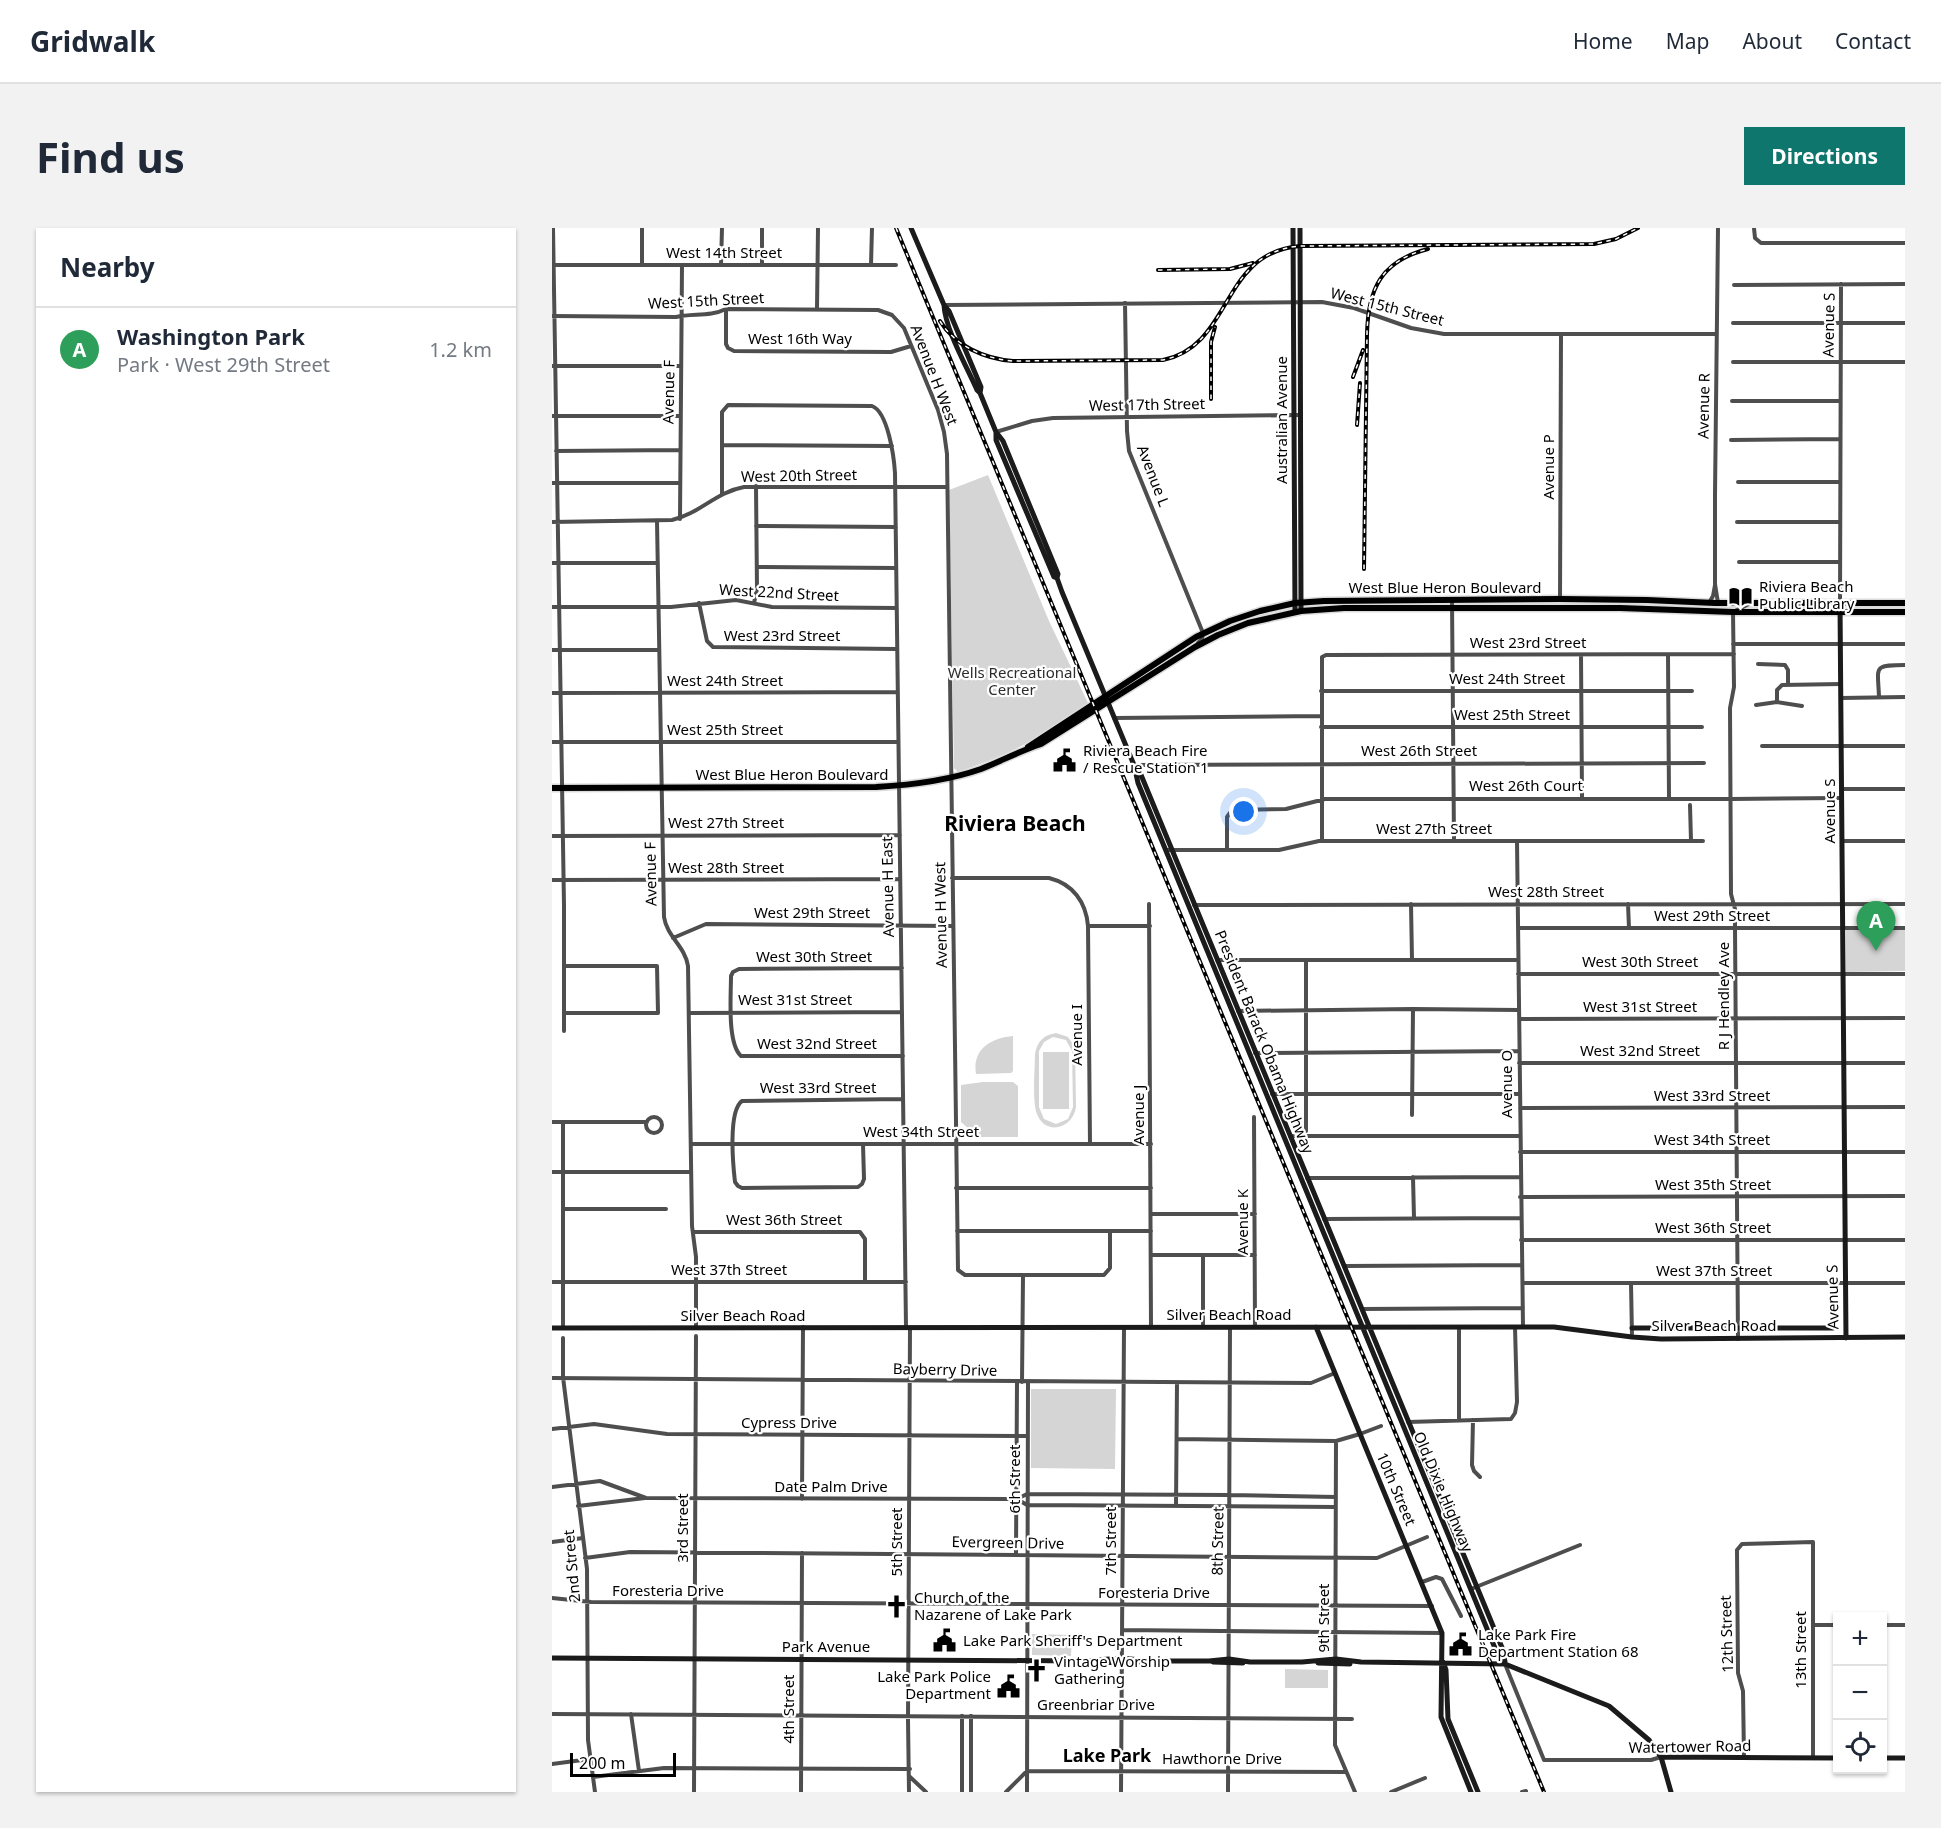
<!DOCTYPE html>
<html lang="en">
<head>
<meta charset="utf-8">
<style>
  body { margin:0; font-family:"Noto Sans",sans-serif; background:#f2f2f3; color:#1f2937 }
  .controls { position:absolute; right:18px; bottom:18px; display:grid; overflow:hidden; border-radius:0px; box-shadow:0 2px 4px #0004 }
  .controls button { width:54px; height:54px; display:grid; place-items:center; padding:0; border:0; border-bottom:2px solid #e0e1e3; background:#fff; color:#1f2937; font:30px sans-serif }
  .scale { position:absolute; left:18px; bottom:15px; width:106px; box-sizing:border-box; padding-left:6px; border:3px solid #000; border-top:0; font-size:16px; line-height:21px; white-space:nowrap; color:#000; -webkit-text-stroke:4px #fff; paint-order:stroke }
  .you { position:absolute; left:692px; top:584px; width:21px; height:21px; margin:-15px; border:4px solid #fff; border-radius:50%; background:#1a73e8; box-shadow:0 0 0 9px #1a73e833 }
  .badge { display:grid; place-items:center; width:39px; height:39px; border-radius:50%; background:#0f766e; color:#fff; font-size:20px; font-weight:700 }
  .pin { position:absolute; translate:-50% -50px; filter:drop-shadow(0 2px 3px #0008) }
  .pin::after { content:''; position:absolute; top:32px; width:21px; height:18px; background:inherit; clip-path:polygon(0 0,100% 0,50% 100%) }
  .list { margin:0; padding:0; list-style:none }
  h2 { display:flex; justify-content:space-between; align-items:center; height:78px; margin:0; padding:0 24px; font-size:26px }
  h2 small { font-size:20px; font-weight:400; color:#747a83 }
  .list li { display:grid; grid-template-columns:39px 1fr auto; gap:18px; align-items:center; box-sizing:border-box; height:84px; padding:0 24px; border-top:2px solid #e0e1e3 }
  .list b { display:block; font-size:22px; white-space:nowrap }
  .list p { margin:0; font-size:20px; white-space:nowrap; color:#747a83 }
  .list em { font-size:20px; font-style:normal; color:#747a83 }
  .icon { flex:none; width:33px; height:33px; fill:none; stroke:currentColor; stroke-width:2; stroke-linecap:round; stroke-linejoin:round }
  .map { position:relative; flex:none; width:1353px; height:1564px; overflow:hidden; border-radius:0px }
  header { display:flex; align-items:center; gap:36px; box-sizing:border-box; height:84px; padding:0 30px; background:#fff; border-bottom:2px solid #e0e1e3 }
  header strong { font-size:28px }
  nav { display:flex; gap:33px; margin-inline-start:auto; font-size:21px }
  .intro { display:flex; align-items:center; justify-content:space-between; box-sizing:border-box; height:144px; padding:0 36px }
  h1 { margin:0; font-size:42px }
  .button { padding:15px 27px; border-radius:0px; background:#0f766e; color:#fff; font-size:21px; font-weight:700 }
  main { display:flex; gap:36px; padding:0 36px }
  aside { flex:1; background:#fff; border-radius:0px; box-shadow:0 2px 4px #0004 }
  .map>svg:first-child { display:block }
  .green { fill:#d5d5d5; fill-rule:evenodd }
  .lines { fill:none; stroke-linecap:round; stroke-linejoin:round }
  .primary-casing { stroke:#dbdbdb; stroke-width:9 }
  .street { stroke:#4e4e4e; stroke-width:4 }
  .secondary { stroke:#1b1b1b; stroke-width:5 }
  .primary { stroke:#000; stroke-width:6 }
  .rail-casing { stroke:#000; stroke-width:4 }
  .rail { stroke:#fff; stroke-width:1.5; stroke-dasharray:4.5; stroke-linecap:butt }
  .labels { text-anchor:middle; stroke-width:4.5; stroke-linejoin:round; paint-order:stroke }
  .street-label { font-size:15px; fill:#000; stroke:#fff }
  .poi-label { font-size:15px; fill:#000; stroke:#fff; text-anchor:start }
  .park-label { font-size:15px; fill:#2c2c2c; stroke:#fff }
  .quarter-label { font-size:18px; font-weight:bold; fill:#000; stroke:#fff }
  .district-label { font-size:21px; font-weight:bold; fill:#000; stroke:#fff }
</style>
</head>
<body>
<header>
<strong>Gridwalk</strong>
<nav><a>Home</a><a>Map</a><a>About</a><a>Contact</a></nav>
</header>
<div class="intro"><h1>Find us</h1><a class="button">Directions</a></div>
<main>
<aside>
<h2>Nearby<small></small></h2>
<ul class="list">
<li><span class="badge" style="background:#2e9e5b">A</span><div><b>Washington Park</b><p>Park · West 29th Street</p></div><em>1.2 km</em></li>
</ul>
</aside>
<div class="map">
<svg width="1353" height="1564" viewBox="0 0 1353 1564">
  <rect width="100%" height="100%" fill="#fff"/>
  <path class="green" d="M436 247 497 393 536 475C517 487 499 500 480 512 457 526 432 535 406 544L402 540 397 262Z
    M1294 702H1353V743L1294 744Z
    M504 805 516 809 523 819 524 879C521 901 493 908 485 886 480 874 483 840 483 826 485 813 492 807 504 805ZM501 809 514 812 520 823 521 879 516 891 504 896 492 891 487 879V823L492 814Z
    M461 808V843L459 845 424 846C420 821 439 810 461 808Z
    M491 824H517V881H491Z
    M431 854H461L466 858V909H426L409 894V857Z
    M479 1161H564L563 1241 479 1240Z
    M480 1406 520 1407 519 1428 480 1427Z
    M733 1441 776 1442V1460H733Z"/>
  <g class="lines">
    <defs>
      <path id="primary" d="M476 519 644 409 678 393 708 383 743 375 772 373 1008 371 1095 372 1163 375H1353
        M0 560 324 559C360 557 395 553 429 541 449 533 468 523 489 516L643 419 666 407 696 395 749 383 792 380H1068L1181 384H1353"/>
    </defs>
    <use href="#primary" class="primary-casing"/>
    <path class="street" d="M1 0 12 677V803
      M1202 0 1203 10 1209 15H1353
      M1 37H344
      M90 37V0
      M169 37 170 0
      M210 37V0
      M319 37 320 0
      M1182 57 1353 56
      M573 75 575 203 577 223 651 405 650 411 646 415
      M392 77 770 74 802 80 859 100 892 106H1164
      M174 81V116L176 120 182 123 339 124 359 118
      M265 81 266 0
      M0 88 124 89C141 85 158 89 174 81L326 82 340 87 352 100 386 182 392 204 395 226 406 1042 413 1047H552L558 1040V1003
      M1181 95H1353
      M1181 134H1353
      M0 138H129
      M1180 173H1288
      M0 188H128
      M444 204 480 193 501 190 749 187
      M1179 212 1288 211
      M170 217 340 218
      M4 223 128 222
      M1186 254H1287
      M0 255H128
      M170 266V184L176 177 320 178C336 184 342 229 343 245L354 1099
      M128 291 130 37
      M105 293 112 689C115 709 133 718 136 738L140 998 144 1029V1100
      M0 294 120 292C147 286 164 264 192 259H395
      M1185 294H1288
      M204 298 344 299
      M1187 334H1288
      M0 335H106
      M205 339 344 340
      M1008 371 1009 107
      M900 372 902 613
      M147 375 155 413 161 419 345 421
      M202 375 205 361 204 258
      M1157 375 1161 368 1163 357
      M1166 375 1163 356V266L1166 0
      M1288 376 1289 56
      M0 379H119L184 372 220 379 345 380
      M1181 416H1353
      M0 422H107
      M1029 427 1030 570
      M1116 427 1117 570
      M1206 436 1233 437 1236 442V456
      M769 463H1140
      M0 465 346 464
      M1327 469C1326 439 1320 437 1353 437
      M1289 470 1353 469
      M1225 474V462L1230 457 1289 456
      M1204 477 1225 474 1250 478
      M562 490 769 488
      M769 499H1150
      M0 514H346
      M1210 518H1353
      M582 537 1152 535
      M1290 561H1353
      M1179 571 1290 570
      M1138 577 1139 613
      M0 608 348 607
      M770 613V429L774 427 1182 426
      M965 613 971 1099
      M1290 613H1353
      M614 622H727L767 613H1151
      M675 622V589L680 582 734 581 773 571H1179
      M400 650H497C521 656 534 674 536 698L538 916
      M0 652 348 651
      M597 676 599 1099
      M859 676 860 732
      M1076 676 1077 700
      M642 677 1353 676
      M536 698H598
      M966 700H1353
      M121 710 154 696 401 698
      M665 732H966
      M350 740 187 741 181 744 179 748C179 768 175 815 189 828H351
      M966 746H1353
      M686 783 861 781 967 782
      M12 785H106L105 738H12
      M137 785 350 784
      M967 791 1353 790
      M703 825 967 823
      M967 835H1353
      M720 866H967
      M968 880 1353 879
      M860 887 861 781
      M702 889 703 1099
      M94 897a8 8 0 1 1 16 0a8 8 0 1 1-16 0Z
      M0 894H95
      M11 894V1100
      M754 903V732
      M738 908H967
      M139 916H599
      M311 916 312 951 310 956 306 959 190 960 186 958 183 954C181 937 176 883 190 873L351 871
      M968 924H1353
      M0 944H139
      M861 949 862 990
      M755 950 968 949
      M404 960H599
      M968 969 1353 968
      M11 981H114
      M599 986H703
      M772 991 968 990
      M405 1003H599
      M141 1004H308L313 1011V1054
      M969 1012H1353
      M599 1027H703
      M651 1027V1098
      M792 1038 970 1037
      M0 1054H354
      M971 1055H1353
      M1079 1055 1080 1109
      M810 1081 971 1080
      M907 1100V1192
      M11 1110V1149L35 1341 36 1512 43 1564
      M1186 1111 1183 700V681L1179 666 1178 480 1182 459 1181 384 1195 377
      M0 1150 759 1155 783 1145
      M470 1154 471 1048
      M921 1192 920 1237 922 1243 928 1249
      M856 1194 959 1191 963 1185 965 1174 963 1099
      M0 1201 42 1196 115 1206 475 1208
      M625 1211 784 1213 808 1206 829 1198
      M784 1213 783 1517 803 1564
      M0 1259 48 1253 94 1270 459 1271H465L475 1277 784 1279
      M250 1271 251 1099
      M465 1271 475 1266 678 1267 784 1269
      M26 1278 93 1270
      M624 1278 625 1155
      M0 1314 31 1310
      M464 1327 465 1154
      M33 1330 78 1324 825 1330 875 1309
      M870 1354 884 1349 890 1351 909 1388
      M919 1361 1028 1317
      M0 1370 39 1374 880 1378
      M1261 1397H1286
      M1330 1397H1353
      M570 1402 890 1405
      M953 1436 992 1532H1099L1109 1529
      M0 1486 800 1491
      M79 1486 87 1543
      M1192 1530 1191 1463 1186 1445 1185 1322 1190 1316 1261 1314V1530
      M0 1536 38 1531
      M357 1548 374 1564
      M41 1549 112 1540 358 1541
      M142 1564 144 1108
      M249 1564 250 1325
      M357 1564 356 1492 358 1100
      M410 1564V1488
      M419 1564V1488
      M454 1564 475 1543 794 1544
      M475 1564 476 1154
      M569 1564 572 1100
      M676 1564 678 1099
      M839 1564 873 1550
      M970 1564 974 1563"/>
    <path class="secondary" d="M359 0 392 77C393 101 415 139 425 162L428 165 444 204V212L502 349 505 350
      M741 0 743 384
      M748 0 749 383
      M392 77 397 83 429 159 428 165
      M444 204 451 213 506 346 505 350 510 364 582 537 586 555 945 1425 953 1436 1057 1478 1097 1512 1109 1529 1119 1564
      M1288 376 1294 1110
      M583 539 587 542 951 1422 953 1434
      M764 1099 890 1405 889 1489 919 1564
      M0 1100 1002 1099 1080 1109 1109 1111 1353 1109
      M1080 1100H1281
      M0 1430 532 1433 570 1430 596 1433H657L677 1431 698 1434H750L784 1431 809 1434 953 1436
      M553 1434 575 1436 591 1434
      M661 1434 691 1435
      M891 1434 894 1442 896 1491 926 1564
      M766 1435 798 1436
      M1109 1529 1286 1530
      M1330 1530H1353"/>
    <use href="#primary" class="primary"/>
    <defs>
      <path id="rail" d="M344 0 992 1564
        M606 42 678 41 701 35
        M388 93C403 118 433 131 461 133L611 132C682 117 667 25 748 18L1042 16 1064 11 1086 0
        M801 149 811 122
        M659 171V114L663 99
        M805 197 808 155
        M812 341 815 106C816 61 829 33 876 21"/>
    </defs>
    <use href="#rail" class="rail-casing"/>
    <use href="#rail" class="rail"/>
  </g>
  <defs>
    <symbol id="library-bare" viewBox="-9 -9 18 18"><path d="M-6-4Q-3-5.5-.7-3.5V5Q-3 3-6 4ZM6-4Q3-5.5 .7-3.5V5Q3 3 6 4Z" fill="#000" stroke="#fff" stroke-width="2.5" paint-order="stroke"/></symbol>
    <symbol id="civic-bare" viewBox="-9 -9 18 18"><path d="M-.6-6.5H3V-4.5H.6V-3L4-1V1h2V6H-6V1h2V-1L-.6-3ZM-1.2 2.5V6h2.4V2.5Z" fill="#000" stroke="#fff" stroke-width="2.5" paint-order="stroke"/></symbol>
    <symbol id="church-bare" viewBox="-9 -9 18 18"><path d="M-1.2-6h2.4v3.5h3.3v2.4h-3.3V6h-2.4V-.1h-3.3v-2.4h3.3Z" fill="#000" stroke="#fff" stroke-width="2.5" paint-order="stroke"/></symbol>
  </defs>
  <g fill-rule="evenodd">
    <use href="#library-bare" x="1172" y="352" width="33" height="33"/>
    <use href="#civic-bare" x="496" y="516" width="33" height="33"/>
    <use href="#church-bare" x="328" y="1362" width="33" height="33"/>
    <use href="#civic-bare" x="376" y="1396" width="33" height="33"/>
    <use href="#civic-bare" x="892" y="1400" width="33" height="33"/>
    <use href="#church-bare" x="468" y="1426" width="33" height="33"/>
    <use href="#civic-bare" x="440" y="1442" width="33" height="33"/>
  </g>
  <g class="labels">
    <g class="street-label">
      <text x="172" y="30">West 14th Street</text>
      <text transform="translate(154 73) rotate(-3)" y="5">West 15th Street</text>
      <text transform="translate(835 79) rotate(14)" y="5">West 15th Street</text>
      <text transform="translate(1277 97) rotate(-89)" y="5">Avenue S</text>
      <text x="248" y="116">West 16th Way</text>
      <text transform="translate(382 147) rotate(69)" y="5">Avenue H West</text>
      <text transform="translate(117 164) rotate(-89)" y="5">Avenue F</text>
      <text transform="translate(595 177) rotate(-1)" y="5">West 17th Street</text>
      <text transform="translate(1152 178) rotate(-89)" y="5">Avenue R</text>
      <text transform="translate(730 192) rotate(-90)" y="5">Australian Avenue</text>
      <text transform="translate(997 239) rotate(-90)" y="5">Avenue P</text>
      <text transform="translate(247 248) rotate(-1)" y="5">West 20th Street</text>
      <text transform="translate(601 248) rotate(69)" y="5">Avenue L</text>
      <text x="893" y="365">West Blue Heron Boulevard</text>
      <text transform="translate(227 365) rotate(3)" y="5">West 22nd Street</text>
      <text x="230" y="413">West 23rd Street</text>
      <text x="976" y="420">West 23rd Street</text>
      <text x="955" y="456">West 24th Street</text>
      <text x="173" y="458">West 24th Street</text>
      <text x="960" y="492">West 25th Street</text>
      <text x="173" y="507">West 25th Street</text>
      <text x="867" y="528">West 26th Street</text>
      <text x="240" y="552">West Blue Heron Boulevard</text>
      <text x="974" y="563">West 26th Court</text>
      <text transform="translate(1278 583) rotate(-90)" y="5">Avenue S</text>
      <text x="174" y="600">West 27th Street</text>
      <text x="882" y="606">West 27th Street</text>
      <text x="174" y="645">West 28th Street</text>
      <text transform="translate(99 646) rotate(-91)" y="5">Avenue F</text>
      <text transform="translate(336 659) rotate(-91)" y="5">Avenue H East</text>
      <text x="994" y="669">West 28th Street</text>
      <text x="260" y="690">West 29th Street</text>
      <text transform="translate(389 687) rotate(-91)" y="5">Avenue H West</text>
      <text x="1160" y="693">West 29th Street</text>
      <text x="262" y="734">West 30th Street</text>
      <text x="1088" y="739">West 30th Street</text>
      <text transform="translate(1172 768) rotate(-90)" y="5">R J Hendley Ave</text>
      <text x="243" y="777">West 31st Street</text>
      <text x="1088" y="784">West 31st Street</text>
      <text transform="translate(525 807) rotate(-90)" y="5">Avenue I</text>
      <text transform="translate(712 814) rotate(68)" y="5">President Barack Obama Highway</text>
      <text x="265" y="821">West 32nd Street</text>
      <text x="1088" y="828">West 32nd Street</text>
      <text transform="translate(955 856) rotate(-90)" y="5">Avenue O</text>
      <text x="266" y="865">West 33rd Street</text>
      <text x="1160" y="873">West 33rd Street</text>
      <text transform="translate(587 887) rotate(-90)" y="5">Avenue J</text>
      <text x="369" y="909">West 34th Street</text>
      <text x="1160" y="917">West 34th Street</text>
      <text x="1161" y="962">West 35th Street</text>
      <text x="232" y="997">West 36th Street</text>
      <text transform="translate(691 994) rotate(-90)" y="5">Avenue K</text>
      <text x="1161" y="1005">West 36th Street</text>
      <text x="177" y="1047">West 37th Street</text>
      <text x="1162" y="1048">West 37th Street</text>
      <text transform="translate(1281 1069) rotate(-91)" y="5">Avenue S</text>
      <text x="677" y="1092">Silver Beach Road</text>
      <text x="191" y="1093">Silver Beach Road</text>
      <text x="1162" y="1103">Silver Beach Road</text>
      <text transform="translate(393 1142) rotate(1)" y="5">Bayberry Drive</text>
      <text x="237" y="1200">Cypress Drive</text>
      <text transform="translate(463 1251) rotate(-90)" y="5">6th Street</text>
      <text x="279" y="1264">Date Palm Drive</text>
      <text transform="translate(844 1261) rotate(67)" y="5">10th Street</text>
      <text transform="translate(891 1264) rotate(67)" y="5">Old Dixie Highway</text>
      <text transform="translate(131 1300) rotate(-90)" y="5">3rd Street</text>
      <text transform="translate(559 1313) rotate(-90)" y="5">7th Street</text>
      <text transform="translate(666 1313) rotate(-89)" y="5">8th Street</text>
      <text transform="translate(345 1314) rotate(-90)" y="5">5th Street</text>
      <text transform="translate(456 1315) rotate(1)" y="5">Evergreen Drive</text>
      <text transform="translate(20 1338) rotate(-95)" y="5">2nd Street</text>
      <text x="116" y="1368">Foresteria Drive</text>
      <text x="602" y="1370">Foresteria Drive</text>
      <text transform="translate(772 1390) rotate(-90)" y="5">9th Street</text>
      <text transform="translate(1175 1406) rotate(-92)" y="5">12th Street</text>
      <text x="274" y="1424">Park Avenue</text>
      <text transform="translate(1249 1422) rotate(-90)" y="5">13th Street</text>
      <text x="544" y="1482">Greenbriar Drive</text>
      <text transform="translate(237 1481) rotate(-90)" y="5">4th Street</text>
      <text transform="translate(1138 1519) rotate(-1)" y="5">Watertower Road</text>
      <text x="670" y="1536">Hawthorne Drive</text>
    </g>
    <g class="poi-label">
      <text x="1207" y="364">Riviera Beach<tspan x="1207" dy="17">Public Library</tspan></text>
      <text x="531" y="528">Riviera Beach Fire<tspan x="531" dy="17">/ Rescue Station 1</tspan></text>
      <text x="362" y="1375">Church of the<tspan x="362" dy="17">Nazarene of Lake Park</tspan></text>
      <text x="926" y="1412">Lake Park Fire<tspan x="926" dy="17">Department Station 68</tspan></text>
      <text x="411" y="1418">Lake Park Sheriff's Department</text>
      <text x="502" y="1439">Vintage Worship<tspan x="502" dy="17">Gathering</tspan></text>
      <text x="439" y="1454" text-anchor="end">Lake Park Police<tspan x="439" dy="17">Department</tspan></text>
    </g>
    <g class="park-label">
      <text x="460" y="450">Wells Recreational<tspan x="460" dy="17">Center</tspan></text>
    </g>
    <g class="quarter-label">
      <text x="555" y="1534">Lake Park</text>
    </g>
    <g class="district-label">
      <text x="463" y="603">Riviera Beach</text>
    </g>
  </g>
</svg>
<div class="controls">
<button>+</button>
<button>−</button>
<button><svg class="icon" aria-label="locate" viewBox="0 0 24 24"><circle cx="12" cy="12" r="6"/><path d="M12 2v4M12 18v4M2 12h4M18 12h4"/></svg></button>
</div>
<div class="scale">200 m</div>
<div class="you"></div>
<div class="pin badge" style="left:1324px;top:723px;background:#2e9e5b">A</div>
</div>
</main>
</body>
</html>
